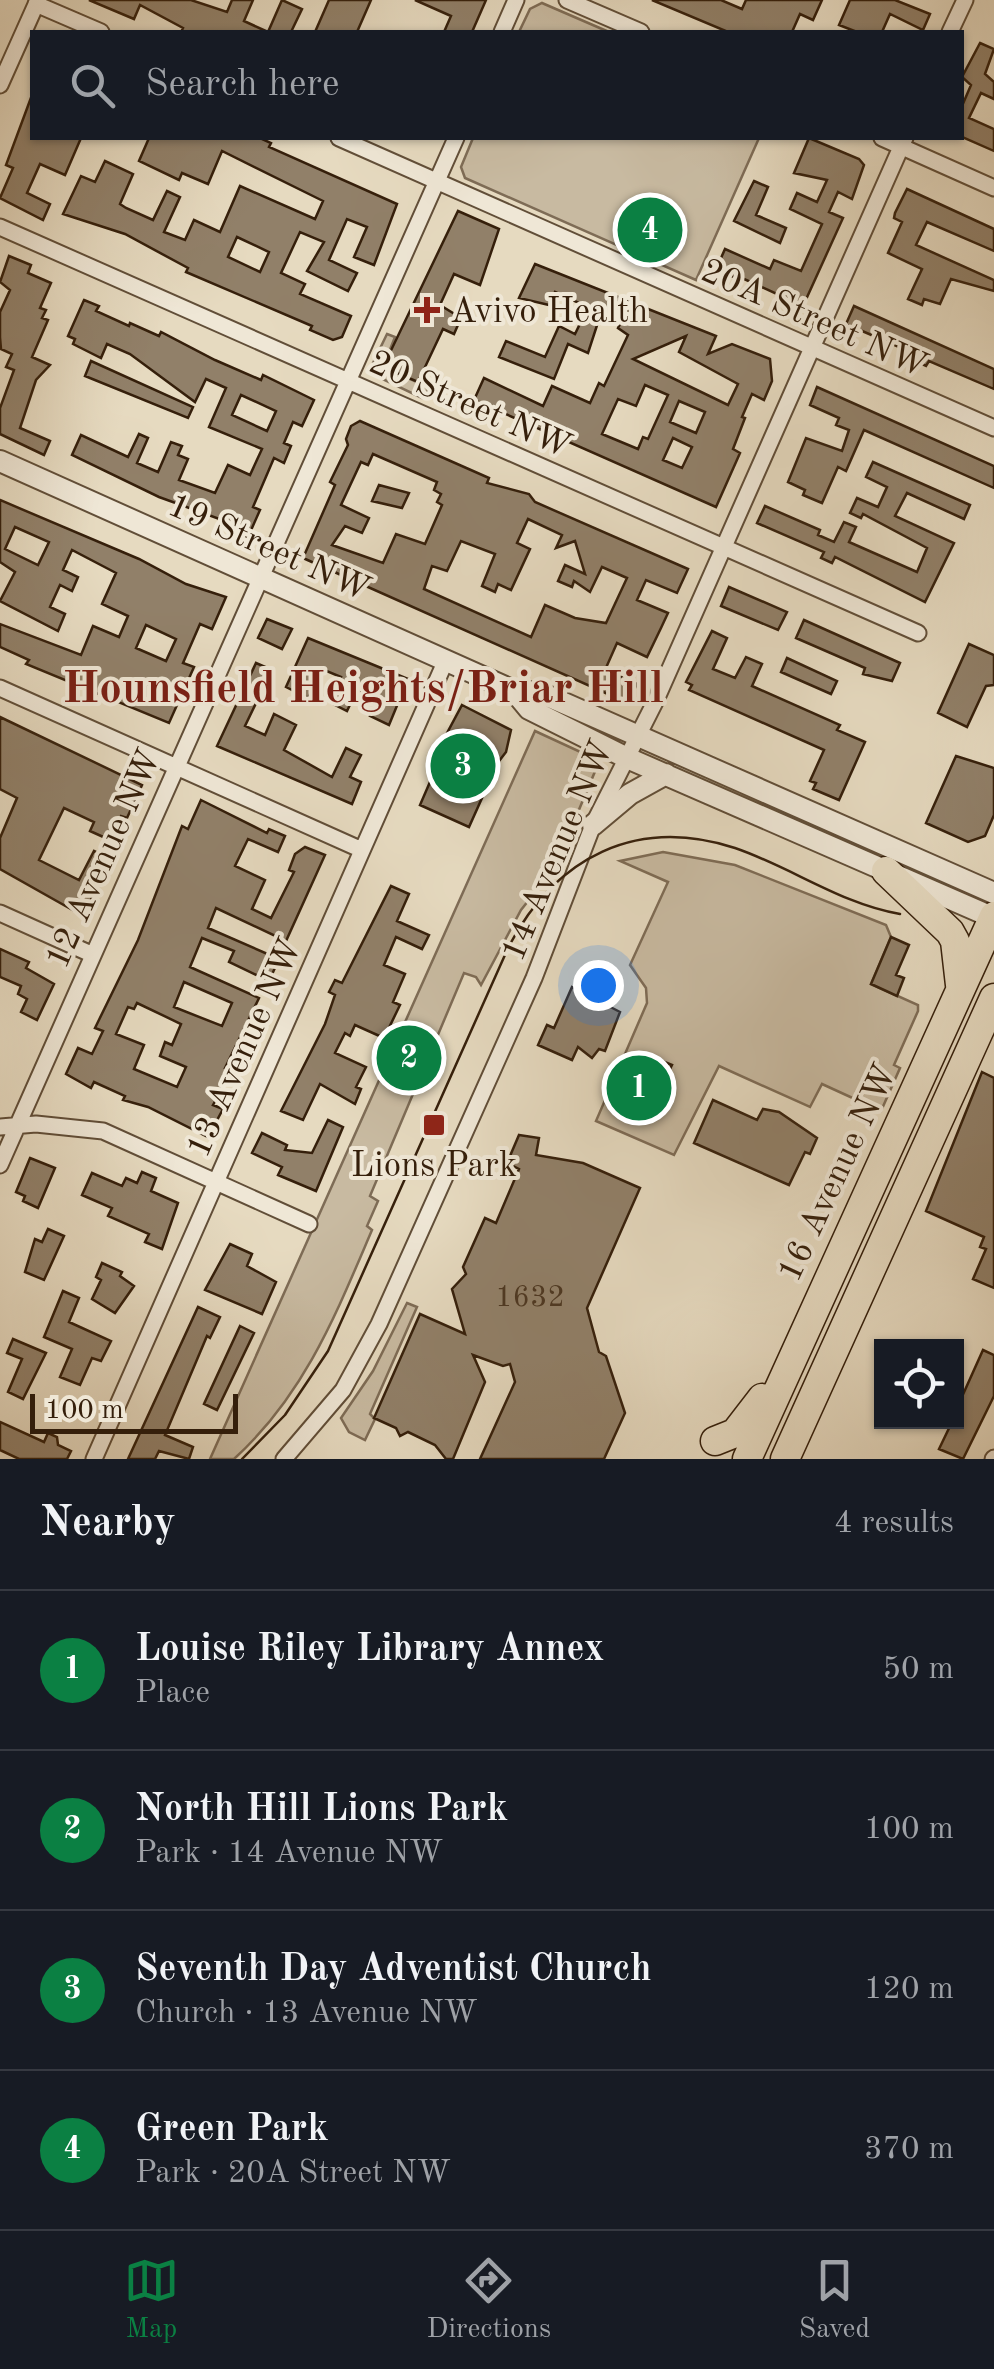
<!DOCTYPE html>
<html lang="en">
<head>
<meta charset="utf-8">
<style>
  body { margin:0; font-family:"Old Standard TT",serif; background:#242831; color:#f1f3f6 }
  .controls { position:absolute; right:30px; bottom:30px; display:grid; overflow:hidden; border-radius:0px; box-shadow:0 2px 8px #0004 }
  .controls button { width:90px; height:90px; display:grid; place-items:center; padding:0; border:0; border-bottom:2px solid #363941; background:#171b24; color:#f1f3f6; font:50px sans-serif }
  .scale { position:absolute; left:30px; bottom:25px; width:208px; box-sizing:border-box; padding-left:10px; border:5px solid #351f0b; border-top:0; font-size:28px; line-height:35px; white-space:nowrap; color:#351f0b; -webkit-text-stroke:8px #efe7d6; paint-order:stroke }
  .you { position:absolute; left:598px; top:985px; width:35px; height:35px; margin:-25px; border:8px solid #fff; border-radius:50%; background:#1a73e8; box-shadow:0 0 0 15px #1a73e833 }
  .badge { display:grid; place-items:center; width:65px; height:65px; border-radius:50%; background:#0b8043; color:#fff; font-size:32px; font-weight:700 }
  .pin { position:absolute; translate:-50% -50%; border:5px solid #fff; box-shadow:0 2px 10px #0006 }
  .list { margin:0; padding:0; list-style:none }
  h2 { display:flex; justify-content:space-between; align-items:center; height:130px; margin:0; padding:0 40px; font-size:42px }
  h2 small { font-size:32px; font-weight:400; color:#9ea1a6 }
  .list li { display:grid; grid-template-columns:65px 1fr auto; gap:30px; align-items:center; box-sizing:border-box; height:160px; padding:0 40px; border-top:2px solid #363941 }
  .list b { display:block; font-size:38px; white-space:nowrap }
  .list p { margin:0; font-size:32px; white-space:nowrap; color:#9ea1a6 }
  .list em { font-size:32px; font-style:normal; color:#9ea1a6 }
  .icon { flex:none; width:55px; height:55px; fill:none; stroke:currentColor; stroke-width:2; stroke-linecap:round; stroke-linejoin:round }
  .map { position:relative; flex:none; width:994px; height:1459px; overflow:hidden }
  .search { position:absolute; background:#171b24; box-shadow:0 2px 8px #0004; left:30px; right:30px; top:30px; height:110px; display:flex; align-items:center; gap:25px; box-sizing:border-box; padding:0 35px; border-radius:0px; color:#9ea1a6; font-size:38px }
  .sheet { height:770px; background:#171b24 }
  nav { display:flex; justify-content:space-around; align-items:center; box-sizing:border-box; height:140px; border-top:2px solid #363941; background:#171b24; font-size:28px; color:#9ea1a6 }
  nav a { display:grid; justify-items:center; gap:5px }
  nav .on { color:#0b8043 }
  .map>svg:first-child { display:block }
  .green { fill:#c8baa1; stroke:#7e6c56; stroke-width:2.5 }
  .building { fill:#918069; stroke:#351f0b; stroke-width:2.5; fill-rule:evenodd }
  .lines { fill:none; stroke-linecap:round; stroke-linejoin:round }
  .minor-casing { stroke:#614e38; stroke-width:19 }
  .tertiary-casing { stroke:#614e38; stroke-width:24 }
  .trunk-casing { stroke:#351f0b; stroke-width:31 }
  .minor { stroke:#efe7d6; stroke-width:15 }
  .tertiary { stroke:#efe7d6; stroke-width:20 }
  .trunk { stroke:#e6dac0; stroke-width:28 }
  .tram { stroke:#351f0b; stroke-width:2.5 }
  .poi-dot { fill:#8f2418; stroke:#efe7d6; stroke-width:4 }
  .labels { text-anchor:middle; stroke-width:8; stroke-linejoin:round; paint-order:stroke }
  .number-label { font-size:30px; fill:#4c3722 }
  .poi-label { font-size:35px; fill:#351f0b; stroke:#efe7d6; text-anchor:start }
  .street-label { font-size:35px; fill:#351f0b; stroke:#efe7d6 }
  .district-label { font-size:45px; font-weight:bold; fill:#7a1f14; stroke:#efe7d6 }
</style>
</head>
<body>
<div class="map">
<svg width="994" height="1459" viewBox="0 0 994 1459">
  <rect width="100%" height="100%" fill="#e6dac0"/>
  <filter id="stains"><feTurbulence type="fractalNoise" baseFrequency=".002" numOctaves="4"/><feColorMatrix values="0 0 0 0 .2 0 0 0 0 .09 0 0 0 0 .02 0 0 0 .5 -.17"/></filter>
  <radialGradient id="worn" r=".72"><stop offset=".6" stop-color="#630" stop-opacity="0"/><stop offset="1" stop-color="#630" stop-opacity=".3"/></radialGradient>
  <path class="green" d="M542 3 609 32H519L530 9Z
    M473 138H759L696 280 465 178 461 167Z
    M387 334 395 337 383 367 426 386 428 391 422 398 374 375 373 363Z
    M535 731 587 755 596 769 555 867 521 910 481 985 476 977 464 973 370 1196 378 1201 367 1226 372 1230C336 1314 305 1394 234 1459H210Z
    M663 852 735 865 886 925 891 937 871 984 918 1005V1011L894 1065 900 1068 881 1111 822 1084 810 1107 719 1066 674 1155 596 1121 647 1003 646 988 630 965 668 882 620 861Z
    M407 1303 417 1307 370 1414 375 1419 365 1440 349 1432 341 1418 373 1371Z"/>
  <path class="building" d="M89 0H191L227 12 232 0H253L244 21 268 32 282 0 302 9 291 32H181L183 28 140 5 134 19Z
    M329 0H371L357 32H315Z
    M415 0H486L472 32H444L451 16Z
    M652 0H721L742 9 746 0H822L813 20 800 14 792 32H728Z
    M850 0H895L930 14 923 30 890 14 882 32H857L839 25Z
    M980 43 994 49 985 74 994 82V99L981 93 969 118 994 129V151L962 137V106L971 85 962 77Z
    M32 95V138H81L65 175 40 164 27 193 50 204 43 220 0 198 13 168 6 165Z
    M149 138H260L271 143 269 147 397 204 374 265 354 257 367 227 347 219 329 260 357 273 348 291 307 271 324 242 300 232 281 273 305 284 300 294 351 316 342 337 333 340 310 330 312 326 186 272 188 268 125 234 63 214 81 176 95 182 105 161 133 174 120 204 126 208 153 220 167 191 180 197 164 232 185 240 194 220 220 232 240 186 315 219 323 201 222 151 208 184 182 173 179 180 139 161ZM237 237 269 252 260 272 228 257Z
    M809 138 859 159 864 165 852 199 838 192 829 212 843 218 803 306 742 278 717 274V267L725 249 770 269 774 260 801 271 822 224 790 209 797 193 817 202 827 180 794 173Z
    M754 181 768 187 756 215 786 228 780 243 734 221Z
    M907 189 994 229V251L927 222 916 245 994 280V291L951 279 940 304 924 299 922 305 908 299 922 269 888 253 902 222 894 218 895 213Z
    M458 211 499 229 480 285 454 274 440 305 461 318 454 334 443 329 418 382 383 367Z
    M9 256 31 265 28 273 51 283 40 308 46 310 42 318 48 320 32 357 50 365 36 380 20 428 50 441 44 455 0 434V408L14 370 6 367 12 354 1 349 0 337V312L10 290 0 282Z
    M535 264 716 336 708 354 732 344 770 359 772 381 764 400 752 394 742 417 745 418 733 449 740 453 716 507 474 400 484 378 543 406 552 386 590 403 599 383 604 386 628 335 618 328 621 322 601 313 588 353 568 344 554 379 499 357 506 341 545 357 559 326 575 334 588 307 555 292 549 305 519 298ZM686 336 679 352 738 384 728 405 633 359ZM645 385 668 395 648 439 643 437 638 449 602 434 618 399 636 406ZM679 401 705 412 696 433 670 422ZM673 438 692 447 682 468 663 460Z
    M84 300 99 306 96 311 129 326 130 323 159 336 161 332 215 360 261 380 263 375 314 400 302 426 293 422 284 443 291 446 284 463 274 458 253 507 260 510 248 537 223 526 225 521 159 497 72 455 81 435 128 457 139 434 148 438 137 463 158 472 171 442 182 446 178 455 188 459 179 480 215 493 228 465 250 475 262 449 209 427 226 388 206 379 195 402 130 354 107 344 101 358 73 344 75 339 68 336ZM241 395 276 411 267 431 232 415Z
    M854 306 994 369V389L929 361 926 366 911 359 913 353 846 324Z
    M91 361 193 407 188 418 85 376Z
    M817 387 994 466V488L864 430 846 471 838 467 822 503 803 495 805 490 788 482 806 438 842 451 849 430 836 425 839 418 810 405Z
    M360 421 489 478 487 483 529 494 535 502 688 569 677 593 646 580 637 600 668 613 661 628 647 657 617 643 605 670 637 684 628 703 303 558 335 485 330 482 348 445 346 439 351 426ZM373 454 437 482 434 490 441 494 437 502 442 505 425 544 396 534 383 563 332 545 345 526 362 533 369 518 341 505 361 462 368 465ZM528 519 562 535 556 548 575 541 585 574 565 565 558 581 572 587 574 581 590 592 602 567 627 578 606 623 575 618 545 605 531 637 424 589 432 566 447 571 461 541 495 554 482 586 495 592 498 584 511 590 530 549 517 543Z
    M873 462 970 505 964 519 907 493 895 516 954 543 925 602 835 557 832 563 821 558 824 552 757 523 765 506 820 530 818 535 834 542 844 522 856 527 849 542 917 572 927 548 863 514 861 518 850 513 857 498 878 507 887 487 866 477Z
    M379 485 409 493 402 508 372 501Z
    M0 500 139 559 186 584 226 597 212 629 200 624 183 663 194 667 169 723 26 664 29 660 0 647V624L81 655 93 626 119 637 128 616 102 604 116 573 72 550 63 570 78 577 72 591 60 585 50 607 65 614 58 631 0 601 15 572 0 562ZM15 527 49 542 38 565 5 549ZM146 625 176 639 166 661 136 648Z
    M729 587 787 612 778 630 721 606Z
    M267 619 292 629 282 649 258 638Z
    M804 620 900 663 892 681 863 674 865 668 796 638Z
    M712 631 727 638 713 669 735 678 746 657 762 664 752 686 840 725 837 730 865 742 839 800 813 789 816 783 810 781 824 750 689 690 692 685 686 682Z
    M308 638 408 679 389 725 370 716 378 699 357 690 347 711 331 703 341 677 322 669 308 698 286 687Z
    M969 644 994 655V685L986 686 967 727 938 713Z
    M787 658 837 681 831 694 781 672Z
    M256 663 272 670 245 726 265 735 274 714 296 725 284 750 332 777 346 748 361 755 350 777 361 782 352 804 217 746Z
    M462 705 511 730 506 752 480 786 486 789 469 827 420 805 436 768 430 765Z
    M0 717 142 785 127 818 121 816 110 840 90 831 94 822 64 808 39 860 79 880 94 851 106 857 85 917 0 869V838L17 798 0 789Z
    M956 756 994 768V815L985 836 968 842 926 823Z
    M201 800 267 833 269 829 285 836 278 852 248 839 235 866 265 880 252 909 271 918 294 872 289 870 295 854 305 847 325 855 286 941 216 908 208 928 279 959 269 981 229 962 234 951 202 938 190 967 259 998 225 1068 232 1071 213 1105 223 1109 208 1137 148 1107 123 1100 125 1096 94 1082 91 1088 66 1074 78 1048 92 1054 103 1031 95 1028 138 940 182 826 188 829ZM184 982 232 1003 222 1026 174 1007ZM137 1003 181 1024 172 1045 165 1042 160 1056 186 1067 177 1087 134 1069 144 1045 116 1034 128 1007 134 1009Z
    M391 886 409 894 397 921 429 935 422 949 396 937 384 965 405 974 393 1002 400 1005 384 1038 355 1025 350 1036 345 1033 335 1053 366 1067 356 1087 361 1089 355 1104 320 1084 303 1120 281 1111 325 1024 335 995 329 992 335 980 342 983Z
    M891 937 909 945 896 975 904 978 897 996 871 984Z
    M0 949 29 962 26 968 54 984 37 1020 21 1012 27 999 18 994 21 986 0 977Z
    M572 987 620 1012 605 1051 599 1049 592 1058 578 1047 572 1060 538 1045 547 1025 554 1028Z
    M626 1054 654 1067 657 1059 672 1065 644 1122 620 1112 628 1094 611 1087Z
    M982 1072 994 1078V1288L973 1279 986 1249 980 1247 984 1237 926 1211Z
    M713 1100 757 1120 763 1109 779 1112 817 1138 810 1154 805 1152 789 1185 694 1143Z
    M328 1120 343 1127 316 1191 278 1175 282 1167 252 1153 262 1133 287 1145 285 1150 312 1153Z
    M519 1135 539 1138 536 1155 583 1163 640 1188 587 1308 599 1352 606 1356 625 1413 604 1459H480L515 1382 510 1364 503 1366 473 1355 485 1382 453 1459H446L435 1445 408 1432 400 1436 396 1428 374 1418 420 1314 465 1334 452 1289 466 1274 463 1267 485 1218 496 1223 519 1169 507 1163Z
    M30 1158 55 1168 38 1208 23 1201 25 1196 16 1192Z
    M142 1172 156 1178 151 1191 178 1203 162 1249 145 1242 149 1234 108 1216 112 1208 82 1195 92 1173 122 1186 126 1178 137 1183Z
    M48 1229 64 1236 44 1280 25 1272 35 1239 42 1242Z
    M230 1244 252 1254 247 1266 276 1282 262 1314 205 1290Z
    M102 1263 122 1272 120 1276 134 1286 115 1313 92 1299 101 1280 96 1277Z
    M63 1291 79 1298 69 1322 111 1341 101 1361 92 1358 80 1385 60 1377 72 1349 44 1337Z
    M198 1307 220 1317 210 1338 207 1336 165 1435 193 1447 189 1459 159 1451 155 1459H128Z
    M240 1326 254 1333 217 1410 204 1404Z
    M13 1339 46 1353 23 1399 8 1392 22 1359 7 1353Z
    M983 1350 994 1355V1396L963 1459 939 1449 952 1422H956V1410Z
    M0 1422 44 1442 48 1433 57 1437 58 1445 71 1451 67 1459H19L0 1450Z"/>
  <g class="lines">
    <defs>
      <path id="minor" d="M567 0 641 32
        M36 4 101 32
        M502 32 516 0
        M950 32 965 0
        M0 85 38 0
        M339 138 994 428
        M882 138 994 188
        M0 227 918 633
        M0 688 362 850
        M0 913 91 954
        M0 1127 36 1124 103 1131 309 1224
        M0 1165 456 138
        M94 1459 446 660
        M284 1459 343 1390 379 1324 534 978 593 825 656 700 905 138
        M993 1459 994 1458"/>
      <path id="tertiary" d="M0 461 514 691 541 693 994 893
        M514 691 529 709 625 757 994 918
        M593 825 630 794 666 774"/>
      <path id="trunk" d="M886 871 950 932 955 941 960 985
        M715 1441 735 1433 762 1398
        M747 1459 994 916
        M785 1459 994 998"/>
    </defs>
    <use href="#minor" class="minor-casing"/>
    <use href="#tertiary" class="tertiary-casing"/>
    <use href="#trunk" class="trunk-casing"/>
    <use href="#minor" class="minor"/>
    <use href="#tertiary" class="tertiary"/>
    <use href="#trunk" class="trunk"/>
    <path class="tram" d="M242 1459 285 1415 328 1351 509 946C556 857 636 816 735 848 791 867 841 904 900 914"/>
  </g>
  <g class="poi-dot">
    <path d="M422 295h10v10h10v10h-10v10h-10v-10h-10v-10h10z"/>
    <rect x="422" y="1113" width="24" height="24" rx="5"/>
  </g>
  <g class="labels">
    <g class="number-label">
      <text x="530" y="1306">1632</text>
    </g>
    <g class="poi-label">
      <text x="450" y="322">Avivo Health</text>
      <text x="434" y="1176" text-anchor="middle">Lions Park</text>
    </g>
    <g class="street-label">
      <text transform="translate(815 317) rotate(24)" y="12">20A Street NW</text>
      <text transform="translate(471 403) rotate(24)" y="12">20 Street NW</text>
      <text transform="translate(270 546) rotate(24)" y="12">19 Street NW</text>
      <text transform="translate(556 850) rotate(-67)" y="12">14 Avenue NW</text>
      <text transform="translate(102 858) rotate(-66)" y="12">12 Avenue NW</text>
      <text transform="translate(243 1047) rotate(-66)" y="12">13 Avenue NW</text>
      <text transform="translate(836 1172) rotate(-65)" y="12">16 Avenue NW</text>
    </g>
    <g class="district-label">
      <text x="363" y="702">Hounsfield Heights/Briar Hill</text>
    </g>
  </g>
  <rect width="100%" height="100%" filter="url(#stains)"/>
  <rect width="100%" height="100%" fill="url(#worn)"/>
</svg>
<div class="controls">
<button><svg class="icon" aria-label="locate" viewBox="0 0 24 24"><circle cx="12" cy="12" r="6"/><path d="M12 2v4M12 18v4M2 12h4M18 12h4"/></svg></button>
</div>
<div class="scale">100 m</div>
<div class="you"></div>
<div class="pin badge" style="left:639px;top:1088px">1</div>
<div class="pin badge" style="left:409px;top:1058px">2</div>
<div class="pin badge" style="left:463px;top:766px">3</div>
<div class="pin badge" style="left:650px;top:230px">4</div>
<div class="search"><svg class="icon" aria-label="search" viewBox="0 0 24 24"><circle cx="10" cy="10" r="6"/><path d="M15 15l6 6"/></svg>Search here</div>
</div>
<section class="sheet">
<h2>Nearby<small>4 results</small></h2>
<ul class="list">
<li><span class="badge">1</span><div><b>Louise Riley Library Annex</b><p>Place</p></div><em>50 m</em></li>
<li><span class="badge">2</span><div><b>North Hill Lions Park</b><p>Park · 14 Avenue NW</p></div><em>100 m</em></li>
<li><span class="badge">3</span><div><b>Seventh Day Adventist Church</b><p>Church · 13 Avenue NW</p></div><em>120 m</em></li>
<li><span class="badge">4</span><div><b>Green Park</b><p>Park · 20A Street NW</p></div><em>370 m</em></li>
</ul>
</section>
<nav>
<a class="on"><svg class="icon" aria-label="map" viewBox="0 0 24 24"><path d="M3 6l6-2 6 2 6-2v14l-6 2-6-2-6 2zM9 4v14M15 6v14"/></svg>Map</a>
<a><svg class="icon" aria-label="directions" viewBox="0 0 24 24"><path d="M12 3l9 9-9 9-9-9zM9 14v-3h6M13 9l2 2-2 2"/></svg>Directions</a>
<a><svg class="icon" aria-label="saved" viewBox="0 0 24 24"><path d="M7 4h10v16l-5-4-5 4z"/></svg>Saved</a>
</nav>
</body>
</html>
